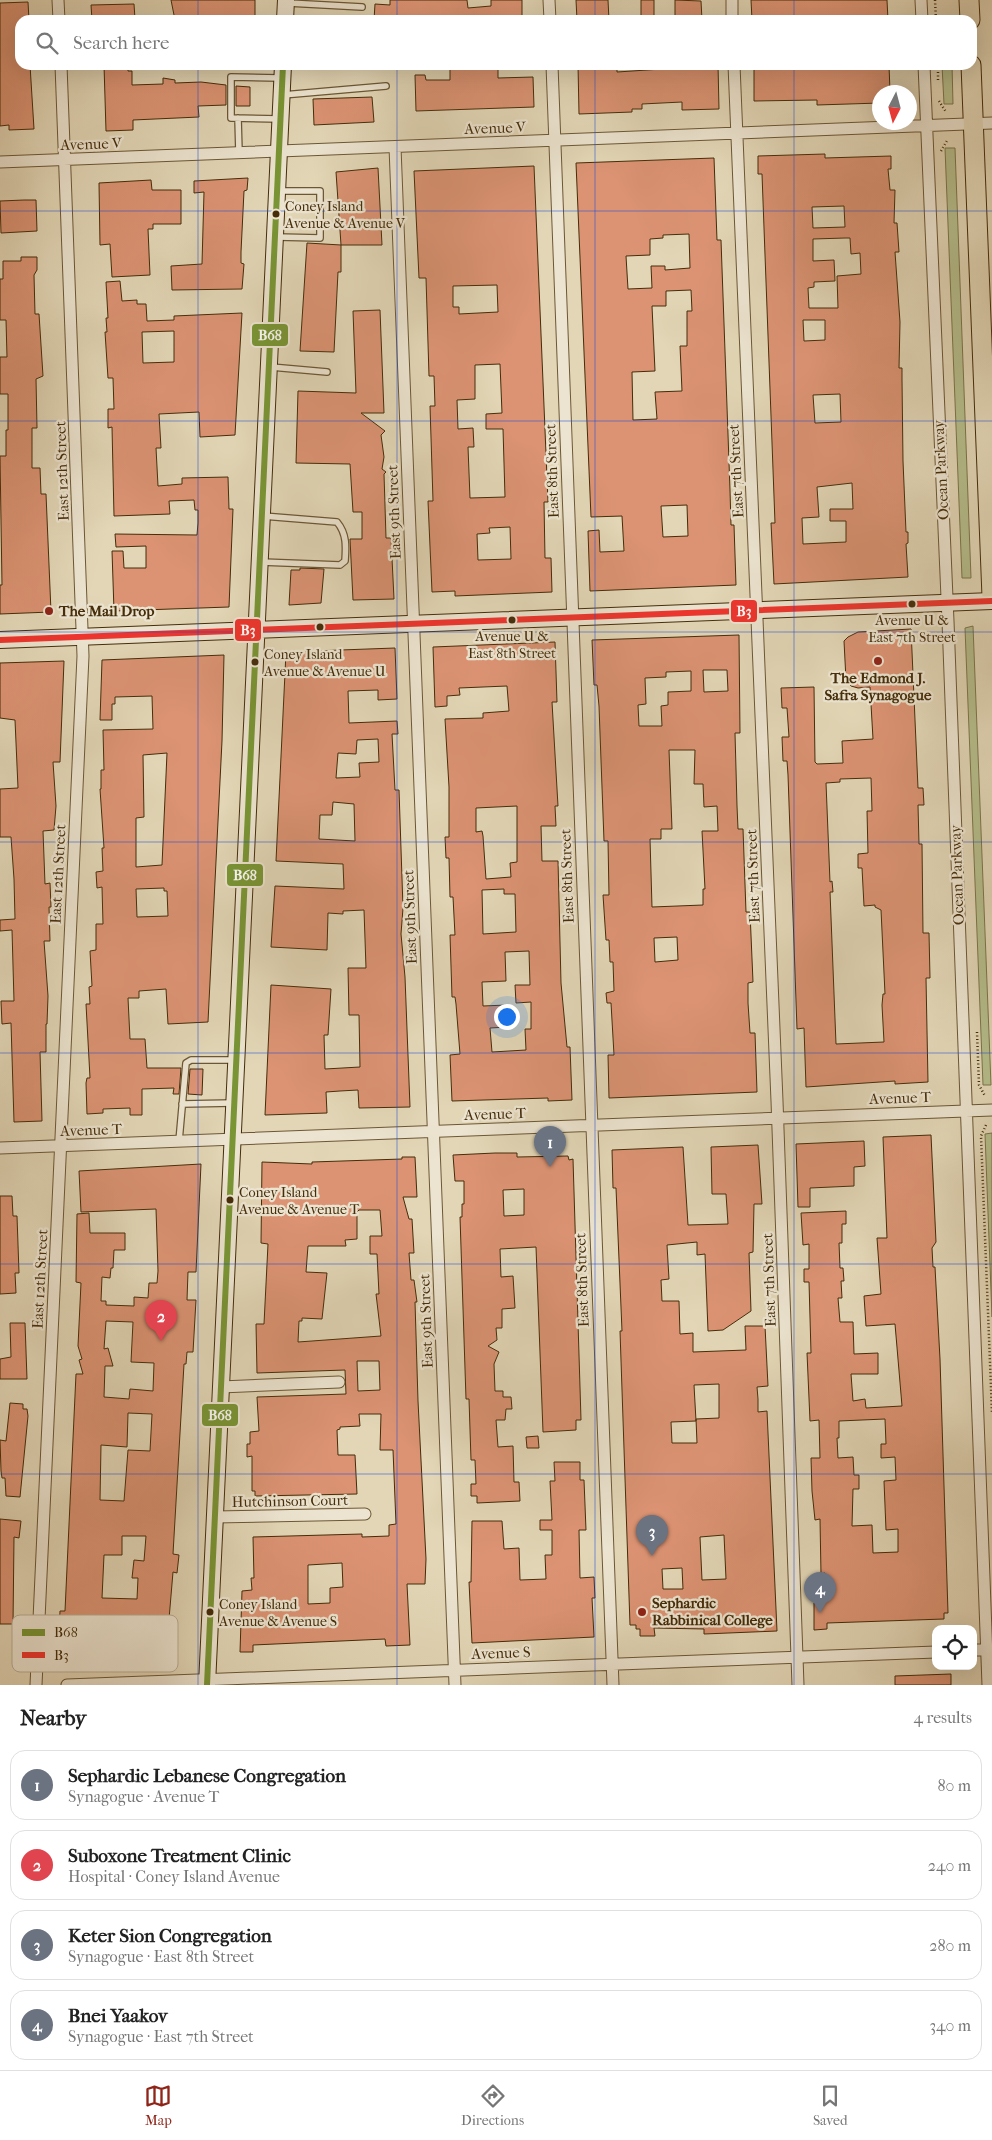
<!DOCTYPE html>
<html lang="en">
<head>
<meta charset="utf-8">
<style>
  body { margin:0; font-family:"IM FELL French Canon",serif; background:#f2f2f2; color:#222 }
  .controls { position:absolute; right:15px; bottom:15px; display:grid; overflow:hidden; border-radius:10px; box-shadow:0 5px 20px #0002 }
  .controls button { width:45px; height:45px; display:grid; place-items:center; padding:0; border:0; border-bottom:1px solid #e0e0e0; background:#fff; color:#222; font:25px sans-serif }
  .compass { position:absolute; left:872px; top:85px; width:45px; height:45px; border-radius:50%; background:#fff; box-shadow:0 5px 20px #0002; rotate:186deg }
  .you { position:absolute; left:506px; top:1016px; width:18px; height:18px; margin:-12px; border:4px solid #fff; border-radius:50%; background:#1a73e8; box-shadow:0 0 0 8px #1a73e833 }
  .badge { display:grid; place-items:center; width:32px; height:32px; border-radius:50%; background:#8f2418; color:#fff; font-size:16px; font-weight:700 }
  .pin { position:absolute; translate:-50% -41px; filter:drop-shadow(0 1px 2px #0008) }
  .pin::after { content:''; position:absolute; top:26px; width:18px; height:15px; background:inherit; clip-path:polygon(0 0,100% 0,50% 100%) }
  .list { margin:0; padding:0; list-style:none }
  h2 { display:flex; justify-content:space-between; align-items:center; height:65px; margin:0; padding:0 20px; font-size:21px }
  h2 small { font-size:16px; font-weight:400; color:#767676 }
  .list li { display:grid; grid-template-columns:32px 1fr auto; gap:15px; align-items:center; box-sizing:border-box; height:70px; margin:0 10px 10px; padding:0 10px; border:1px solid #e0e0e0; border-radius:15px }
  .list b { display:block; font-size:19px; white-space:nowrap }
  .list p { margin:0; font-size:16px; white-space:nowrap; color:#767676 }
  .list em { font-size:16px; font-style:normal; color:#767676 }
  .icon { flex:none; width:28px; height:28px; fill:none; stroke:currentColor; stroke-width:2; stroke-linecap:round; stroke-linejoin:round }
  .map { position:relative; flex:none; width:992px; height:1685px; overflow:hidden }
  .search { position:absolute; background:#fff; box-shadow:0 5px 20px #0002; left:15px; right:15px; top:15px; height:55px; display:flex; align-items:center; gap:12px; box-sizing:border-box; padding:0 18px; border-radius:15px; color:#767676; font-size:19px }
  .sheet { height:385px; background:#fff }
  nav { display:flex; justify-content:space-around; align-items:center; box-sizing:border-box; height:70px; border-top:1px solid #e0e0e0; background:#fff; font-size:14px; color:#767676 }
  nav a { display:grid; justify-items:center; gap:2px }
  nav .on { color:#8f2418 }
  .map>svg:first-child { display:block }
  .green { fill:#b5bd8c; stroke:#7d754b }
  .building { fill:#db9373; stroke:#452d0a; fill-rule:evenodd }
  .lines { fill:none; stroke-linecap:round; stroke-linejoin:round }
  .service-casing { stroke:#6c5735; stroke-width:8 }
  .minor-casing { stroke:#6c5735; stroke-width:13 }
  .secondary-casing { stroke:#452d0a; stroke-width:18 }
  .primary-casing { stroke:#452d0a; stroke-width:21 }
  .path { stroke:#452d0a; stroke-width:2.5; stroke-dasharray:1 2.5; stroke-linecap:butt }
  .service { stroke:#ece4d0; stroke-width:5.5 }
  .minor { stroke:#ece4d0; stroke-width:11 }
  .secondary { stroke:#ece4d0; stroke-width:16 }
  .primary { stroke:#e2d6b6; stroke-width:19 }
  .bus-1-casing { stroke:#ece4d0; stroke-width:10 }
  .bus-2-casing { stroke:#ece4d0; stroke-width:10 }
  .bus-1 { stroke:#799534; stroke-width:6 }
  .bus-2 { stroke:#ee352e; stroke-width:6 }
  .grid { fill:none; stroke:#1d4ed8; stroke-width:1; stroke-opacity:0.55 }
  .bus-dot { fill:#452d0a; stroke:#ece4d0; stroke-width:2 }
  .poi-dot { fill:#8f2418; stroke:#ece4d0; stroke-width:2 }
  .labels { text-anchor:middle; stroke-width:4.5; stroke-linejoin:round; paint-order:stroke }
  .bus-label { font-size:14px; fill:#452d0a; stroke:#ece4d0; text-anchor:start }
  .street-label { font-size:15px; fill:#452d0a; stroke:#ece4d0 }
  .poi-label { font-size:15px; font-weight:bold; fill:#452d0a; stroke:#ece4d0; text-anchor:start }
  .key { fill:#ece4d0; stroke:#baad95; stroke-width:1 }
  .key-label { font-size:14px; fill:#452d0a }
  .line-badge { stroke:#ece4d0; stroke-width:2 }
  .badge-label { font-size:14px; text-anchor:middle; font-weight:bold; fill:#fff }
</style>
</head>
<body>
<div class="map">
<svg width="992" height="1685" viewBox="0 0 992 1685">
  <rect width="100%" height="100%" fill="#e2d6b6"/>
  <filter id="stains"><feTurbulence type="fractalNoise" baseFrequency=".004" numOctaves="4"/><feColorMatrix values="0 0 0 0 .2 0 0 0 0 .09 0 0 0 0 .02 0 0 0 .5 -.17"/></filter>
  <radialGradient id="worn" r=".72"><stop offset=".6" stop-color="#630" stop-opacity="0"/><stop offset="1" stop-color="#630" stop-opacity=".3"/></radialGradient>
  <path class="green" d="M942 65H952L953 104H944Z
    M945 148H955L971 578H962Z
    M973 626 991 1085H983L965 628Z
    M992 1133V1317L985 1134Z"/>
  <path class="building" d="M171 0H255V20H175Z
    M390 0H467L468 8 491 6V0H522V20H374L375 4 390 5Z
    M576 0H608L609 20H577Z
    M641 0H654V20H641Z
    M675 0 701 1 702 20H675Z
    M751 0H887L888 20H752Z
    M28 2 29 20H20V65H30L34 129 9 130V125L0 126V3Z
    M134 4 135 19 92 20 91 5Z
    M104 65H128V71H132V85L163 84V78L175 80V83L201 82 226 85V105L198 106 199 117 133 120V130L106 131Z
    M450 65H473V69L498 68V78L533 77 534 107 416 111 415 75H425L426 80H450Z
    M578 65H617V72L692 67V65H718L719 109 682 110V102L642 104V109H632V112L579 114Z
    M754 65H889L890 92H880V103L817 105V100L754 101Z
    M236 86 250 87V106H236Z
    M372 97 374 122 314 125 313 99Z
    M825 154V158L891 156V169H888L890 190H895L894 223H897L899 252H895L900 322 899 368H902V380L903 461 906 532H908V543L906 544 908 577 774 584 771 523H775L762 174H758V156ZM844 206 845 227 813 228 812 207ZM845 238H850L851 254 860 253 861 274 837 276 838 308H809L808 288 814 287V282L835 281 834 260 813 261V239ZM803 320H825V340L804 341ZM840 394 841 422 815 423 813 395ZM852 483 853 509H830V521H846V542L803 544 802 518 819 517 817 487Z
    M714 158 717 240H721L730 490 731 525H734L736 585 590 591 588 531 599 530 600 552 624 551 622 516 591 517 576 163ZM689 234 690 268 665 270V266H651L652 288 628 289 626 256 650 255V239L663 238V235ZM691 290 692 311H687V346H680L682 391 655 392 657 419 633 420 632 372 655 371 652 306H666V291ZM687 505 688 536 663 537 661 506Z
    M534 166 548 502H544L545 558H551L552 592 455 596V591L432 592 428 501H433L430 406H435L434 376H429L426 278H419L414 171ZM497 285 498 312 459 314V307H453V286ZM500 364 502 413 486 414V429H503L505 497 470 498 468 447H474L473 428 458 429 457 400 475 399V365ZM510 527 511 559 478 560 477 534 490 533 489 528Z
    M378 168 382 245H341L336 172Z
    M248 178 247 190 244 191 241 252V263L244 264 242 289 172 290 171 266 202 264 204 192 194 193V181Z
    M151 180 152 190H181V224H153V229H148L150 275 112 277 110 244 100 245 99 183Z
    M24 200H36L37 231 1 233 0 201Z
    M307 243 341 245V272H338L334 352 300 351Z
    M21 257H37V270L34 275 35 314H39L43 376 36 379 37 428H32V468H40L41 494H46L51 612 0 614V585H2L0 456H6V430H8V394H0V357H7L6 320H0V279H3V261H21Z
    M120 281 122 301 137 300V304H146L147 321 174 320V316L242 313 235 435 200 437 199 412 159 414 161 448H156L158 486 182 484V478L228 477 229 509H233L229 607 114 611 112 551H123L124 568H146V546L116 547 115 534 197 535 198 523V510H195L194 500 169 501 170 514 114 516 112 427 108 428V409H114L113 378H108L105 332H107L106 318H108L106 282ZM174 331V362L143 363 142 332Z
    M380 310 384 413H361L385 431 381 435 384 457 382 469 386 472 384 474 386 538H391L394 599 353 600 350 539H362V512H353L350 464 296 463 298 391 356 393 353 311Z
    M300 568 324 569 321 603 289 605 291 570H300Z
    M911 629 918 788H923L924 805H918L919 844H922L923 933H929L930 978H926L928 1082 895 1084V1081L806 1087 804 1028 797 1029 788 775 787 761H783L782 737H789L787 708H782L781 688 814 687 815 762 817 764 843 763 842 741 873 739 870 687 858 688 851 686 846 680 844 641 848 637 858 632ZM871 778 872 811H867L868 853 858 854V868H862L864 906 875 905V907L881 910 885 994H883L882 1005 884 1042 836 1044 830 892H833L832 881 830 882 826 783 840 782V779Z
    M739 635 740 733H735L737 806 738 829H743L746 912H750L753 982 748 983V1003L750 1033H755L757 1092 609 1098 608 1055H614L611 1003H607L606 993 614 991 613 962H610L609 940H606L603 895H609L608 841H604L599 706 597 685H594L592 640ZM703 670H727L728 691 704 692ZM691 671V691L668 692V705L661 706 662 726H639L638 705 646 704 645 678 666 677V672ZM669 750H695L694 784H703L704 807 717 806 718 831H702L705 889H703V905L652 907 650 839H661V829H672ZM677 937 678 960 655 962 654 938Z
    M555 642 557 702H552L558 806H555L556 826H541L542 861H558L561 983 567 1047H570L572 1100 548 1101V1098L452 1101 450 1055 460 1054 456 1004 455 997H452L450 935H455L453 897H450L449 858H446L445 837H449V787L445 719 483 718V713L509 711 507 686 459 688 460 695 447 696V706L435 707 433 647ZM517 806V862L510 863 511 877 486 879 483 836 482 831 476 832V808ZM504 889V894H515L516 932 483 934 482 890ZM529 951 530 985H515L516 1003 531 1002V1029H525L526 1050 492 1052 490 1028 508 1027 507 1005 483 1006 482 982 506 981 505 952Z
    M395 648 397 699 378 700V690L348 691 349 723 397 721 398 734H392L395 790H399L403 908 401 934 405 977 410 1107 359 1108 358 1090 340 1091 326 1092 327 1113 265 1115 271 985 331 989 328 1035H324L325 1069 360 1067 359 1015H349L348 968H366L364 910 343 911V914L328 913 327 950 271 947 275 886 344 889 343 864 276 861 286 652ZM378 739 379 762 359 763 360 777 336 778 338 753 356 754 357 740ZM333 802 354 804 355 841 319 839 320 815H332Z
    M224 655 222 741 208 1022 168 1024 166 989 139 991V998H128L130 1039H145L147 1068H181L179 1094H173L174 1088 142 1089V1115H130V1108L103 1109V1113L87 1114 86 1083 87 1078H90L86 1004H90L89 987 92 986 90 951 96 950V924H103L102 887 97 888 96 872 103 871 102 848H104L100 789H101V770H104L103 730 153 729 152 696 115 697V704H112V720H100L102 660ZM167 753 162 865 136 867V818L144 817 143 755ZM164 888V891H167L168 916 137 917 136 889Z
    M64 661 60 762H53L56 806 54 830 43 831 45 884 50 883 51 907H49L50 941H44L48 996 47 1024H46V1052H40L42 1121 14 1122 11 1023 2 1024 1 1001H14L12 930 0 931V920L15 919 14 879 11 837H0V789L18 788 15 720 0 718V663Z
    M190 1069H203L202 1095 188 1094Z
    M931 1135 936 1242 932 1248 933 1267H935L940 1359 948 1613H944V1619L827 1623V1629L814 1630V1603L826 1602 825 1573 821 1574 820 1519 815 1520 812 1491 811 1458H820L819 1420 810 1421 807 1353H811L809 1282H804V1269H809V1244L803 1245 801 1213 846 1211V1224H842V1243H839L840 1268H843L844 1281H841L842 1298H838L840 1322H853L854 1354 878 1353V1374H851L853 1401 865 1399 866 1408 902 1406 895 1324 866 1326 864 1296 881 1294 877 1238H887L883 1137ZM885 1419 886 1444H881V1458L895 1457 896 1480 884 1481 886 1530 898 1529V1552L873 1553 872 1525 852 1526 853 1489H859V1475H854L853 1457 838 1458 837 1438H839V1421Z
    M864 1141 865 1166 854 1167V1186L810 1188V1207H798L796 1144Z
    M758 1145 762 1204H754L753 1252 749 1253 751 1311 723 1330 708 1331 705 1254 697 1255V1242L667 1245 669 1279 661 1280 662 1301H679L680 1334 693 1333V1352L746 1350 745 1326H765L768 1386 757 1387 758 1399V1412L767 1411 777 1631 704 1634V1629L654 1628 655 1636H640V1629H636V1625H630L620 1331H622L616 1188H613L612 1150 683 1147 688 1225 728 1224 726 1194H712L711 1147ZM719 1384V1418L696 1419 697 1443H672L671 1422 696 1421 694 1385ZM724 1535 726 1579 702 1580 700 1537ZM682 1568 683 1589H663L662 1569Z
    M495 1153H517V1157L568 1156 569 1160 573 1159 581 1420H576V1430L543 1432 536 1247 500 1249 501 1277 513 1276 515 1308 502 1309V1328H496L497 1340 488 1346 499 1352 494 1364 495 1391H503V1397H511L512 1409H506L505 1420H496L498 1447 513 1446 514 1482H519L520 1501 477 1503V1496H471V1484H476L475 1460H471L469 1399H466L460 1217H462V1204H464V1181H455L453 1155ZM524 1189V1215L504 1216 503 1190Z
    M402 1157H415L417 1197H403L409 1219H412L414 1253H409L411 1280H414L417 1302H415L418 1401 426 1559 425 1584H407L410 1645 386 1646 385 1639 253 1645V1652H240L242 1591 252 1590 251 1578H254L253 1537 362 1534V1537L389 1536V1525L396 1524 393 1450H380L381 1414H359L360 1426 340 1427V1429L337 1430 338 1455H355L357 1494 255 1496V1491H252V1456L247 1457V1444H250V1432L259 1431 257 1397 346 1394 345 1370 257 1373 256 1324H264L268 1244 261 1243 262 1162 312 1164V1162L402 1159ZM359 1210H380L382 1236H370V1254H377L379 1294H376L381 1336 298 1342 299 1321H302V1318L322 1319 327 1273 306 1272 308 1246H346L345 1240 357 1239V1212ZM357 1361H379L380 1390 358 1391ZM342 1563 343 1587 330 1588V1603L308 1604V1565Z
    M201 1164 196 1272H188L187 1300H196L193 1352H187L186 1364H184L173 1554 179 1555 177 1573 173 1572 168 1631 134 1629V1623H114L112 1654 71 1649V1653L58 1652 60 1611H65L76 1374H83L79 1360 82 1359 78 1346 81 1283 76 1282 77 1214 89 1213 90 1233H125V1250H114L113 1268H111L110 1278 102 1277 101 1301H106V1305L134 1306V1297L148 1298 149 1283H157L158 1271 156 1209 81 1212 79 1171ZM106 1321 133 1322 131 1362 154 1363 153 1391 130 1389 129 1399 104 1397 105 1366H113L108 1348 104 1349ZM128 1413 152 1414 150 1451 128 1450 124 1501 100 1500 101 1445 127 1447ZM122 1536H146L144 1561 134 1560 132 1578H138L137 1599 102 1598 104 1555H122Z
    M0 1196H12L13 1216H17L19 1273H15L16 1293 0 1294Z
    M10 1323H25L27 1379H0V1359L11 1357Z
    M10 1403 23 1404V1409H27L28 1416 20 1497 6 1496 5 1478H2L1 1471 0 1440 6 1441Z
    M538 1436 539 1448H527L526 1437Z
    M554 1462H580V1480H584L586 1530H579L580 1578 594 1577 595 1598H592L594 1637 472 1643 469 1582H471L472 1521H502L504 1549 519 1548 520 1580 546 1579 545 1555H552V1530H540V1520H552L550 1481H555Z
    M0 1519 21 1521 19 1538 14 1537 13 1624H0Z
    M951 1674V1685H895V1676Z"/>
  <g class="lines">
    <defs>
      <path id="service" d="M288 3 362 7
        M283 95 386 86
        M238 118 239 153
        M280 119 231 118V77L280 78
        M277 237 320 238V191H279
        M271 367 327 372
        M261 562 340 565 345 561C346 547 347 534 337 522L263 516
        M182 1104 233 1103
        M179 1141 186 1063 191 1060H234"/>
      <path id="minor" d="M58 0 59 20
        M549 0 550 20
        M732 0V20
        M921 0 922 20
        M552 65 613 1685
        M734 65 777 1101 798 1685
        M924 65 948 621 988 1685
        M395 147 455 1685
        M0 162 992 123
        M0 1148 992 1110
        M221 1387 339 1382
        M215 1517 365 1514
        M973 1650H992
        M36 1685 83 656 61 65
        M67 1685 936 1652"/>
      <path id="secondary" d="M285 20 286 0
        M0 640 992 601
        M207 1685 283 65"/>
      <path id="primary" d="M969 0 970 20
        M971 65 992 597"/>
    </defs>
    <use href="#service" class="service-casing"/>
    <use href="#minor" class="minor-casing"/>
    <use href="#secondary" class="secondary-casing"/>
    <use href="#primary" class="primary-casing"/>
    <path class="path" d="M935 0 936 20
      M938 65V80
      M939 101 946 112
      M941 151 948 139
      M977 1032 979 1085 985 1096
      M986 1125 981 1136 992 1413"/>
    <use href="#service" class="service"/>
    <use href="#minor" class="minor"/>
    <use href="#secondary" class="secondary"/>
    <use href="#primary" class="primary"/>
    <defs>
      <path id="bus-1" d="M207 1685 283 65"/>
      <path id="bus-2" d="M0 640 992 601"/>
    </defs>
    <use href="#bus-1" class="bus-1-casing"/>
    <use href="#bus-2" class="bus-2-casing"/>
    <use href="#bus-1" class="bus-1"/>
    <use href="#bus-2" class="bus-2"/>
  </g>
  <path class="grid" d="M198 0V20M397 0V20M595 0V20M794 0V20M198 65V1685M397 65V1685M595 65V1685M794 65V1685M0 211H992M0 421H992M0 632H992M0 842H992M0 1053H992M0 1264H992M0 1474H992"/>
  <g class="bus-dot">
    <circle cx="276" cy="214" r="4.5"/>
    <circle cx="912" cy="604" r="4.5"/>
    <circle cx="512" cy="620" r="4.5"/>
    <circle cx="320" cy="627" r="4.5"/>
    <circle cx="255" cy="662" r="4.5"/>
    <circle cx="230" cy="1200" r="4.5"/>
    <circle cx="210" cy="1612" r="4.5"/>
  </g>
  <g class="poi-dot">
    <circle cx="49" cy="611" r="5"/>
    <circle cx="878" cy="661" r="5"/>
    <circle cx="642" cy="1612" r="5"/>
  </g>
  <g class="labels">
    <g class="bus-label">
      <text x="285" y="211">Coney Island<tspan x="285" dy="17">Avenue &amp; Avenue V</tspan></text>
      <text x="912" y="625" text-anchor="middle">Avenue U &amp;<tspan x="912" dy="17">East 7th Street</tspan></text>
      <text x="512" y="641" text-anchor="middle">Avenue U &amp;<tspan x="512" dy="17">East 8th Street</tspan></text>
      <text x="264" y="659">Coney Island<tspan x="264" dy="17">Avenue &amp; Avenue U</tspan></text>
      <text x="239" y="1197">Coney Island<tspan x="239" dy="17">Avenue &amp; Avenue T</tspan></text>
      <text x="219" y="1609">Coney Island<tspan x="219" dy="17">Avenue &amp; Avenue S</tspan></text>
    </g>
    <g class="street-label">
      <text transform="translate(495 128) rotate(-2)" y="5">Avenue V</text>
      <text transform="translate(91 144) rotate(-2)" y="5">Avenue V</text>
      <text transform="translate(941 470) rotate(-93)" y="5">Ocean Parkway</text>
      <text transform="translate(62 471) rotate(-92)" y="5">East 12th Street</text>
      <text transform="translate(552 471) rotate(-92)" y="5">East 8th Street</text>
      <text transform="translate(736 471) rotate(-93)" y="5">East 7th Street</text>
      <text transform="translate(394 512) rotate(-92)" y="5">East 9th Street</text>
      <text transform="translate(58 874) rotate(-87)" y="5">East 12th Street</text>
      <text transform="translate(957 875) rotate(-92)" y="5">Ocean Parkway</text>
      <text transform="translate(567 876) rotate(-92)" y="5">East 8th Street</text>
      <text transform="translate(753 876) rotate(-92)" y="5">East 7th Street</text>
      <text transform="translate(410 917) rotate(-92)" y="5">East 9th Street</text>
      <text transform="translate(900 1098) rotate(-2)" y="5">Avenue T</text>
      <text transform="translate(495 1114) rotate(-2)" y="5">Avenue T</text>
      <text transform="translate(91 1130) rotate(-2)" y="5">Avenue T</text>
      <text transform="translate(40 1279) rotate(-87)" y="5">East 12th Street</text>
      <text transform="translate(582 1280) rotate(-92)" y="5">East 8th Street</text>
      <text transform="translate(769 1280) rotate(-92)" y="5">East 7th Street</text>
      <text transform="translate(426 1321) rotate(-92)" y="5">East 9th Street</text>
      <text transform="translate(290 1501) rotate(-1)" y="5">Hutchinson Court</text>
      <text transform="translate(501 1653) rotate(-2)" y="5">Avenue S</text>
    </g>
    <g class="poi-label">
      <text x="59" y="616">The Mail Drop</text>
      <text x="878" y="683" text-anchor="middle">The Edmond J.<tspan x="878" dy="17">Safra Synagogue</tspan></text>
      <text x="652" y="1608">Sephardic<tspan x="652" dy="17">Rabbinical College</tspan></text>
    </g>
  </g>
  <rect x="12" y="1615" width="166" height="57" rx="8" class="key"/>
  <rect x="22" y="1629" width="23" height="7" fill="#799534"/>
  <rect x="22" y="1652" width="23" height="6" fill="#ee352e"/>
  <g class="key-label">
    <text x="54" y="1637">B68</text>
    <text x="54" y="1660">B3</text>
  </g>
  <g class="line-badge">
    <rect x="251" y="323" width="38" height="24" rx="5" fill="#799534"/>
    <rect x="730" y="599" width="28" height="24" rx="5" fill="#ee352e"/>
    <rect x="234" y="618" width="28" height="24" rx="5" fill="#ee352e"/>
    <rect x="226" y="863" width="38" height="24" rx="5" fill="#799534"/>
    <rect x="201" y="1403" width="38" height="24" rx="5" fill="#799534"/>
  </g>
  <g class="badge-label">
    <text x="270" y="340">B68</text>
    <text x="744" y="616">B3</text>
    <text x="248" y="635">B3</text>
    <text x="245" y="880">B68</text>
    <text x="220" y="1420">B68</text>
  </g>
  <rect width="100%" height="100%" filter="url(#stains)"/>
  <rect width="100%" height="100%" fill="url(#worn)"/>
</svg>
<div class="controls">
<button><svg class="icon" aria-label="locate" viewBox="0 0 24 24"><circle cx="12" cy="12" r="6"/><path d="M12 2v4M12 18v4M2 12h4M18 12h4"/></svg></button>
</div>
<svg class="compass" viewBox="-18 -18 36 36"><path d="M0-13l5 13h-10z" fill="#e53935"/><path d="M0 13l5-13h-10z" fill="#767676"/></svg>
<div class="you"></div>
<div class="pin badge" style="left:550px;top:1167px;background:#6b7280">1</div>
<div class="pin badge" style="left:161px;top:1341px;background:#e0444e">2</div>
<div class="pin badge" style="left:652px;top:1556px;background:#6b7280">3</div>
<div class="pin badge" style="left:820px;top:1613px;background:#6b7280">4</div>
<div class="search"><svg class="icon" aria-label="search" viewBox="0 0 24 24"><circle cx="10" cy="10" r="6"/><path d="M15 15l6 6"/></svg>Search here</div>
</div>
<section class="sheet">
<h2>Nearby<small>4 results</small></h2>
<ul class="list">
<li><span class="badge" style="background:#6b7280">1</span><div><b>Sephardic Lebanese Congregation</b><p>Synagogue · Avenue T</p></div><em>80 m</em></li>
<li><span class="badge" style="background:#e0444e">2</span><div><b>Suboxone Treatment Clinic</b><p>Hospital · Coney Island Avenue</p></div><em>240 m</em></li>
<li><span class="badge" style="background:#6b7280">3</span><div><b>Keter Sion Congregation</b><p>Synagogue · East 8th Street</p></div><em>280 m</em></li>
<li><span class="badge" style="background:#6b7280">4</span><div><b>Bnei Yaakov</b><p>Synagogue · East 7th Street</p></div><em>340 m</em></li>
</ul>
</section>
<nav>
<a class="on"><svg class="icon" aria-label="map" viewBox="0 0 24 24"><path d="M3 6l6-2 6 2 6-2v14l-6 2-6-2-6 2zM9 4v14M15 6v14"/></svg>Map</a>
<a><svg class="icon" aria-label="directions" viewBox="0 0 24 24"><path d="M12 3l9 9-9 9-9-9zM9 14v-3h6M13 9l2 2-2 2"/></svg>Directions</a>
<a><svg class="icon" aria-label="saved" viewBox="0 0 24 24"><path d="M7 4h10v16l-5-4-5 4z"/></svg>Saved</a>
</nav>
</body>
</html>
